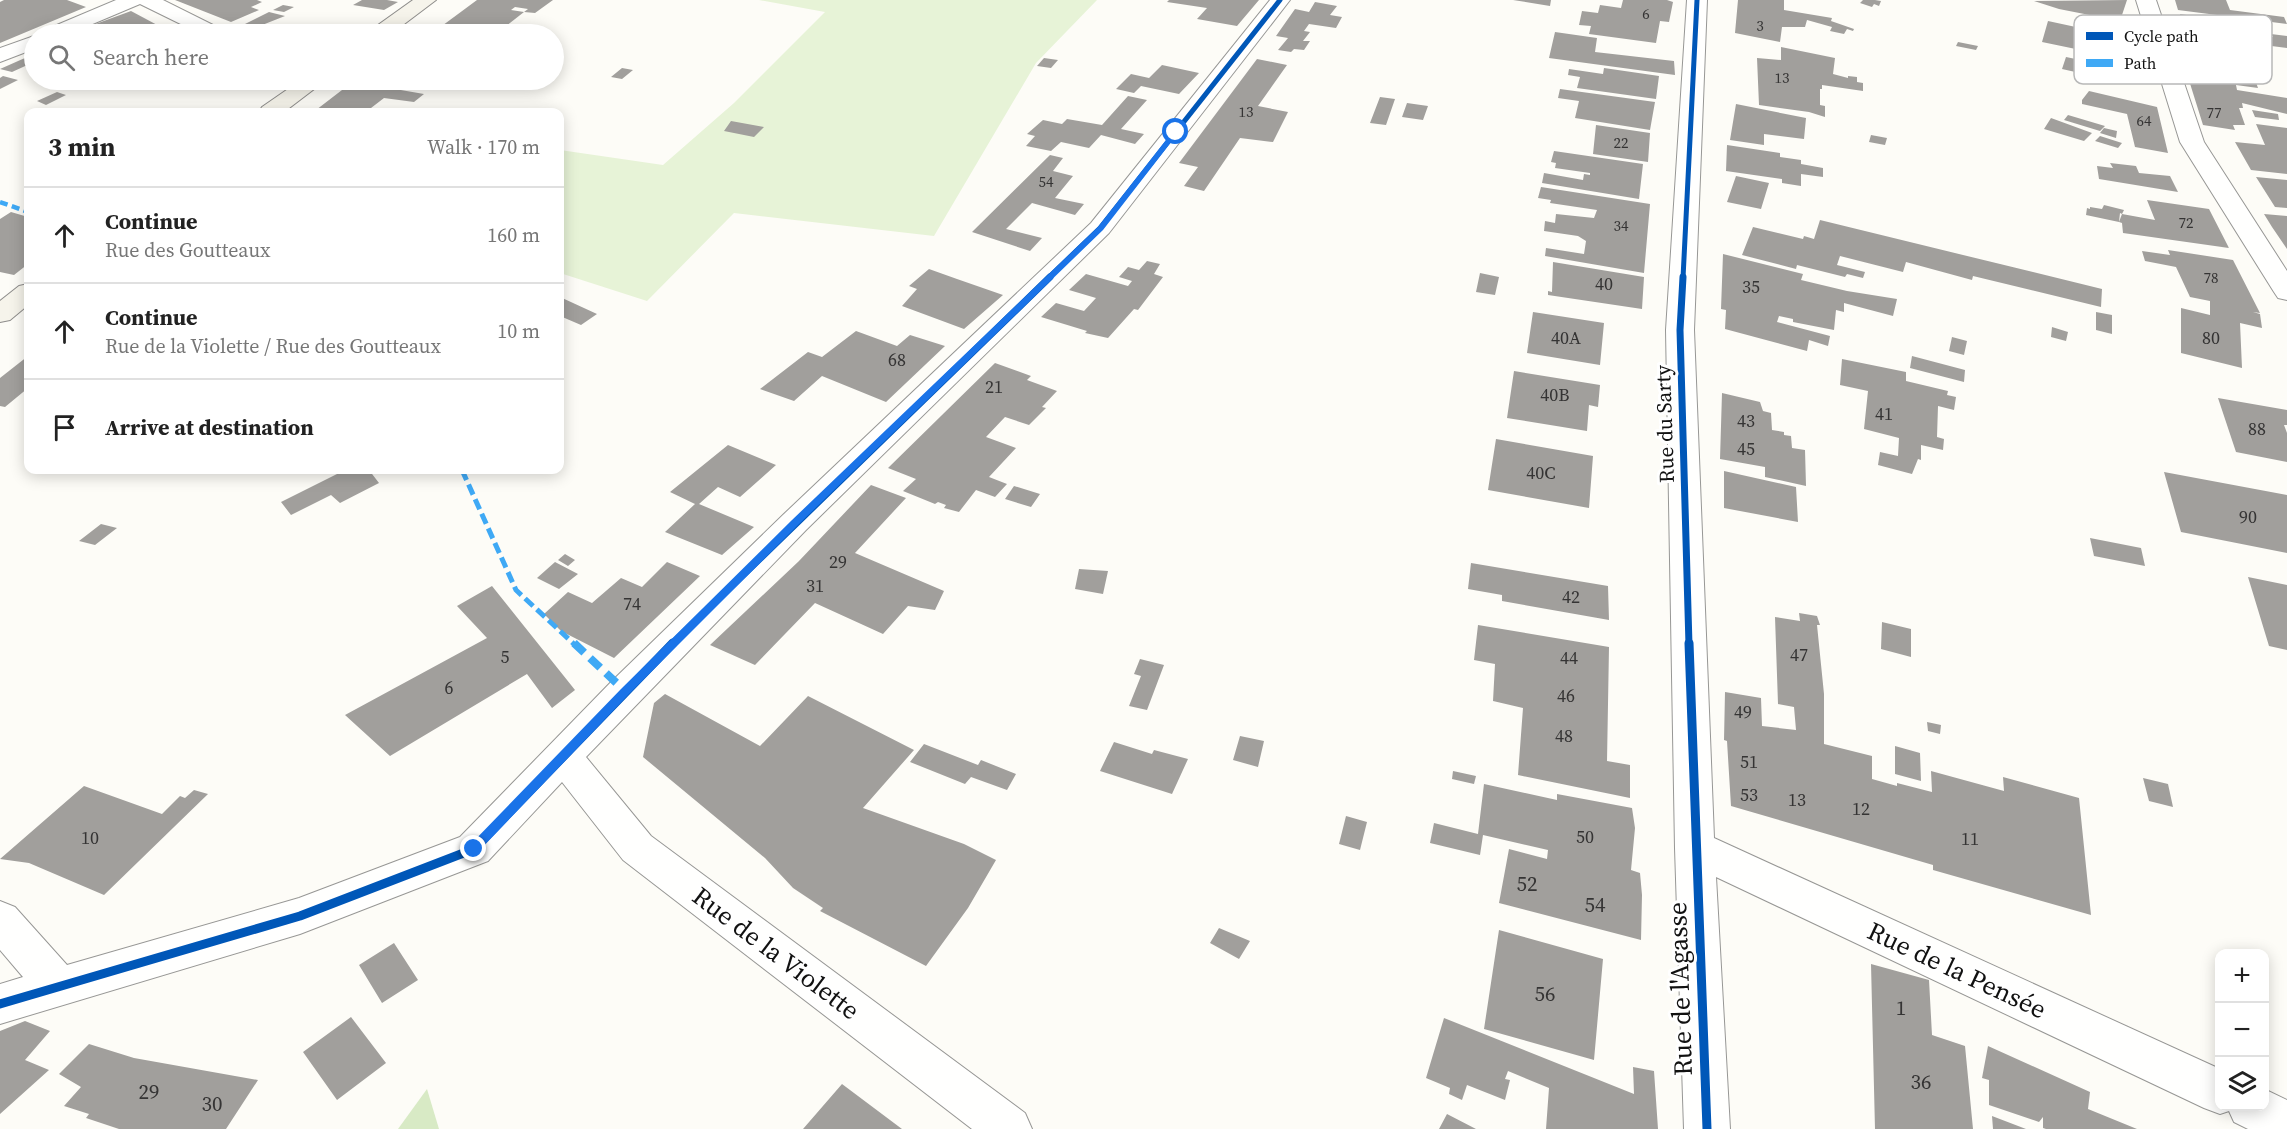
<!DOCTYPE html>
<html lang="en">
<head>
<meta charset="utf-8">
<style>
  body { margin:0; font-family:"Source Serif 4",serif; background:#f2f2f2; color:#222 }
  .controls { position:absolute; right:18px; bottom:18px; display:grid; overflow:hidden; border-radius:12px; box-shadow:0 3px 15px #0003 }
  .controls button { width:54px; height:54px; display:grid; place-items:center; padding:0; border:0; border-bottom:2px solid #e0e0e0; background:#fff; color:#222; font:30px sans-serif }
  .stop { position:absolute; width:18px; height:18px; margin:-14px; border:4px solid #1a73e8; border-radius:50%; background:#fff }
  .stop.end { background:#1a73e8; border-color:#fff; box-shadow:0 2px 6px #0008 }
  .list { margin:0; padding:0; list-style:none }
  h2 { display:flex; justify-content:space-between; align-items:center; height:78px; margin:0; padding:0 24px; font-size:26px }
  h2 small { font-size:20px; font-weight:400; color:#767676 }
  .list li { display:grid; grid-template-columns:39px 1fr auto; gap:18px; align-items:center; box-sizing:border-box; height:96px; padding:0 24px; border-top:2px solid #e0e0e0 }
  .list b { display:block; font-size:22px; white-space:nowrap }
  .list p { margin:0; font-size:20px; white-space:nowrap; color:#767676 }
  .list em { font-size:20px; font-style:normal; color:#767676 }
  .icon { flex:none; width:33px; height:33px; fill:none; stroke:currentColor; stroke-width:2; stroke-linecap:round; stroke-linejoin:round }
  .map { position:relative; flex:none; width:2287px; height:1129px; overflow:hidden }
  .search { position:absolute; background:#fff; box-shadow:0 3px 15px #0003; left:24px; top:24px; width:540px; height:66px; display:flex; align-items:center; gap:15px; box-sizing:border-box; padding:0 21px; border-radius:33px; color:#767676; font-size:22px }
  .panel { position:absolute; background:#fff; box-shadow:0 3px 15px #0003; left:24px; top:108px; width:540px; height:366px; border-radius:12px }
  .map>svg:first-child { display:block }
  .green { fill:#e7f3d7 }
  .forest { fill:#d8eac5 }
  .building { fill:#a19f9c }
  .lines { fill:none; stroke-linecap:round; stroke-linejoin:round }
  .street-casing { stroke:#979795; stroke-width:2 }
  .secondary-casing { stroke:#8e8d8b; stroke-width:2 }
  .street { fill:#fffffe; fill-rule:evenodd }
  .secondary { fill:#f6f4eb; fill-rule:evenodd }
  .quiet-far2 { stroke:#3fa9f5; stroke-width:4.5; stroke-dasharray:8 4.5; stroke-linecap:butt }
  .quiet-far1 { stroke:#3fa9f5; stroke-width:5; stroke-dasharray:11 5; stroke-linecap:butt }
  .quiet { stroke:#3fa9f5; stroke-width:8; stroke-dasharray:14 8; stroke-linecap:butt }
  .cycleway-far2-casing { stroke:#fff; stroke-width:8 }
  .cycleway-far1-casing { stroke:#fff; stroke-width:10 }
  .cycleway-casing { stroke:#fff; stroke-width:13 }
  .cycleway-far2 { stroke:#0057b8; stroke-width:5 }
  .cycleway-far1 { stroke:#0057b8; stroke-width:7 }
  .cycleway { stroke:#0057b8; stroke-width:9 }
  .route { fill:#1a73e8 }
  .labels { text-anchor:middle; stroke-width:6; stroke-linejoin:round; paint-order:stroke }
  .far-number-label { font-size:15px; fill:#353434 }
  .number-label { font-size:18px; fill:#353434 }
  .street-label { font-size:21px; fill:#111; stroke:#fff }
  .near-number-label { font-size:21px; fill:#353434 }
  .near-street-label { font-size:26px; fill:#111; stroke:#fff }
  .key { fill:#fff; stroke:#b8b8b8; stroke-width:1.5 }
  .key-label { font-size:16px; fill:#111 }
</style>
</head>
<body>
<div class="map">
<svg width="2287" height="1129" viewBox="0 0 2287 1129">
  <rect width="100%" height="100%" fill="#fdfcf7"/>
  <path class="green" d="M759 0H1097L1036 63 934 236 734 213 647 301 560 273V150L663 165 734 103 825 12Z"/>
  <path class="forest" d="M427 1089 439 1129H398Z"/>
  <path class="building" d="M4 0H67L86 7 0 43V2Z
    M175 0H257L262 2 251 7 259 10 231 22Z
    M362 0H387L398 2 384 10 353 5Z
    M477 0H553L535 13 524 12 528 9 515 7 511 10 524 12 506 26 536 31 532 34 508 32 504 34H431Z
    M1169 0H1259L1237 26 1197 19 1207 8 1167 2Z
    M1513 0H1551L1550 6Z
    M1623 0H1667L1673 2 1669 22 1660 21 1656 43 1589 34 1591 26 1579 25 1582 11 1598 13 1600 5 1621 8Z
    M1738 0H1784V10L1832 18 1831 21 1854 29 1853 31 1847 29 1844 34 1830 31 1832 27 1807 20 1805 27H1782L1780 42 1735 33Z
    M1863 0H1875L1881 1 1879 6 1874 4 1872 7 1860 3Z
    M2127 0 2120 21 2059 9 2034 1Z
    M2175 0H2226L2230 10 2284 17 2287 24 2178 10Z
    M1315 2 1337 6 1330 15 1342 17 1336 28 1309 24 1304 31 1310 32 1303 41H1310L1304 50 1294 49 1291 52 1278 50 1288 38 1276 36 1295 9 1309 12Z
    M283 5 294 7 284 12 273 10Z
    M131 11 174 34H79L74 32Z
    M269 12 285 16 252 29 241 26Z
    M2180 14 2238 23 2243 33 2273 37 2271 34 2287 36V48L2186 35Z
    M2048 21 2122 37 2120 48 2097 44 2095 53 2042 42Z
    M1555 32 1597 38 1595 52 1674 61 1675 75 1549 58Z
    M1958 42 1978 46 1976 50 1956 46Z
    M2177 42 2246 54 2258 88 2236 85 2237 90 2287 98V114L2242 103 2243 108H2239L2245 125H2233L2235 130 2203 125Z
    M1781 47 1835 58 1833 74 1848 78V76L1857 77V82L1863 83V91L1822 85V89H1820V105L1825 106V117L1809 112 1759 105 1757 58 1781 60Z
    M34 54V62L12 72 0 69Z
    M2066 57 2114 67 2111 80 2062 69Z
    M1044 58 1058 60 1051 68 1037 66Z
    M1257 59 1287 65 1258 106 1288 112 1273 142 1240 138 1204 191 1184 186 1198 167 1179 163Z
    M1162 65 1199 73 1179 94 1141 86 1134 93 1116 89 1131 74 1149 78Z
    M622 68 633 70 622 79 611 77Z
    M1604 68 1659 76 1656 99 1577 88 1580 77 1568 75 1569 69 1603 74Z
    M3 76 18 80 0 89V78Z
    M355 80H407L395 89 424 94 414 102 384 98 371 108 378 109 374 112 316 110Z
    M1560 89 1655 102 1650 130 1575 118 1579 101 1558 98Z
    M2089 91 2157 107 2168 153 2135 147 2127 114 2082 104V100Z
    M57 92 66 95 46 105 37 101Z
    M1128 96 1147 100 1121 129 1144 134 1135 144 1101 135 1089 148 1061 142 1051 151 1026 146 1035 136 1027 134 1043 120 1062 124 1067 119 1102 125Z
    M1380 97 1395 99 1386 125 1370 123Z
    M1407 103 1428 106 1423 120 1402 117Z
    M1736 104 1806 118 1804 139 1764 134V145L1730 140Z
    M2252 110 2278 114 2279 120 2255 117Z
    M2068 115 2105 126 2100 131 2064 120Z
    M2051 118 2092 133 2084 141 2044 129Z
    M731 121 764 127 754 137 724 131Z
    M2256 124 2287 128V174L2251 170 2235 142 2265 145Z
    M1596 125 1650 133 1648 162 1593 154Z
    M2104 128 2117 131 2116 138 2100 133Z
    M1871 135 1887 138 1885 145 1869 142Z
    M2100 136 2122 143 2118 148 2095 141Z
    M1727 145 1780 153V157L1801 160V164L1823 168V177L1801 174V186L1782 183V179L1726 171Z
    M1554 151 1643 164 1639 199 1542 183 1544 173 1583 180 1584 174 1590 175V173L1555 168 1556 163 1551 162Z
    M1050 155 1063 158 1053 171 1073 176 1055 198 1084 204 1075 215 1032 203 1006 229 1042 238 1030 251 972 232Z
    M2110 163 2136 166 2139 173 2170 176 2178 192 2099 179 2097 166 2113 168Z
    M1736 176 1769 183 1761 209 1727 202Z
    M2256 177 2287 180V208L2275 207Z
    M1541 187 1650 204 1644 273 1545 256 1546 248 1584 254 1586 241 1578 236 1544 231 1545 221 1555 223 1556 214 1594 218 1597 210 1550 203 1551 200 1538 198Z
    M2147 200 2209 209 2229 248 2123 233 2122 223 2119 222 2122 214 2155 220Z
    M2104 205 2124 210 2122 214 2120 213 2119 222 2086 215 2087 208 2090 209V207L2102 209Z
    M11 212 28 217V264L14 275 0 272V219Z
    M2264 214 2287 216V249L2272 227Z
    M1820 220 2102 289 2101 307 1973 276 1972 280 1906 262 1903 272 1840 256 1837 265 1865 272 1863 278 1847 274 1845 277 1797 265 1796 269 1742 255 1753 227 1803 239 1804 236 1814 239Z
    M2168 250 2233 260 2260 313 2253 312 2260 314 2262 328 2240 323 2242 368 2181 353V308L2210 315V301L2190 297 2176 267 2145 261 2142 251 2170 255Z
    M1723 254 1803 274 1801 280 1847 291 1897 299 1893 316 1844 303V312L1836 310 1834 330 1793 322V319L1779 316 1777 322 1830 336 1828 346 1809 340 1807 351 1725 329 1726 310 1721 309Z
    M1147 261 1160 264 1154 274 1163 277 1138 310 1134 309 1108 338 1085 333 1087 331 1041 317 1056 303 1084 311 1096 298 1069 290 1086 274 1128 286 1132 281 1119 277 1128 267 1139 270Z
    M1553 262 1644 277 1642 309 1548 295V291L1552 292Z
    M929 269 957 279 1003 295 964 329 902 306 917 289 909 286Z
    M1480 273 1499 277 1495 295 1476 292Z
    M560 297 597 314 581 325 560 316Z
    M1533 312 1604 323 1600 365 1527 353Z
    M2096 312 2112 315V334L2096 330Z
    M2052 327 2068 332 2066 341 2051 337Z
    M856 331 897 346 910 335 945 346 886 402 822 376 794 401 760 389 808 352 822 357Z
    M1952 337 1967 341 1964 355 1949 351Z
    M28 356V388L5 407 0 406V378Z
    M1912 356 1965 370 1964 382 1910 368Z
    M1842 359 1906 372V381L1948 391 1947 395 1956 397 1954 410 1938 406 1937 437 1944 439 1943 450 1921 445V460L1918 459 1912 474 1878 465 1880 452 1898 456 1899 438 1864 429 1868 391 1840 385Z
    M995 363 1031 376 1027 380 1057 391 1042 407 1046 408 1029 425 1005 417 986 437 1016 448 989 477 1007 484 995 497 976 490 959 512 944 508 946 505 938 502 935 504 903 491 916 479 888 468Z
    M1514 371 1600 385 1598 407 1589 405 1587 431 1507 418Z
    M1722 393 1760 402 1763 411 1771 413 1772 430 1784 432V435L1791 436 1792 448 1805 450 1806 486 1765 477V467L1720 459Z
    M2218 398 2287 410V425H2284L2287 433V462L2236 452Z
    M1496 439 1593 456 1589 508 1488 490Z
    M728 445 776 465 740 497 718 487 699 504 754 527 722 555 665 532 695 504 670 492Z
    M345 470H369L379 483 340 503 331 495 291 515 281 502Z
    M1724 471 1796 487 1798 522 1724 508Z
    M2164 472 2287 495V553L2181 532Z
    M871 485 906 498 855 553 944 591 935 610 908 606 883 634 815 603 755 665 710 645 799 561Z
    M1014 486 1040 494 1031 507 1005 499Z
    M101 524 117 528 95 545 79 541Z
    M2090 538 2141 548 2145 566 2094 556Z
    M565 554 575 560 568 566 558 560Z
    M555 562 578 574 559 589 537 578Z
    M667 562 700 576 614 658 561 631 544 614 568 592 592 603 621 578 642 587Z
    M1471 563 1608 586 1609 620 1502 601V595L1468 589Z
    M1079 569 1108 571 1103 594 1075 589Z
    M2248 577 2287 585V650L2269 646Z
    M492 586 575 690 552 708 527 674 390 756 345 715 487 638 457 606Z
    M1799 613 1817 616 1820 625H1817L1824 694V744L1872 756V779L1897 786V783L1932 792 1931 771 2004 791 2003 777 2079 798 2091 915 1933 870V865L1731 806 1727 741 1724 740 1725 692 1761 698 1762 726 1796 730 1794 707 1778 704 1775 617 1800 621Z
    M1882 622 1911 629V657L1881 649Z
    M1478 625 1609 647 1607 761 1630 765V798L1518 775 1523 708 1493 701 1495 664 1474 660Z
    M1140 659 1164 665 1147 710 1129 706 1141 676 1134 674Z
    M665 694 760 746 808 696 914 750 863 808 964 844 996 860 968 908 926 966 820 911 823 908 793 888 765 858 643 757 654 703Z
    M1927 722 1941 725 1940 734 1928 731Z
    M1240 736 1264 741 1258 767 1233 760Z
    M1114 742 1152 754 1154 750 1188 759 1172 794 1100 771Z
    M924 744 978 765 981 760 1016 774 1007 790 971 777 965 784 910 762Z
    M1895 746 1920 753 1921 781 1895 774Z
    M1453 771 1476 776 1474 784 1452 779Z
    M2143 778 2168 784 2173 807 2149 801Z
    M1484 784 1557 800V794L1632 808 1635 828 1631 870 1640 873 1642 895 1641 940 1499 903 1509 849 1547 859 1548 850 1483 835 1480 855 1430 843 1434 823 1478 834Z
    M84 786 162 814 180 796 185 798 194 790 208 794 104 895 29 863 0 859Z
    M1346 816 1367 822 1360 850 1339 844Z
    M1219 928 1250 941 1239 959 1210 943Z
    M1499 930 1603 959 1594 1060 1484 1029Z
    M394 943 418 980 382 1003 359 965Z
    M1871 964 1929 980 1932 1035 1965 1046 1973 1129H1875Z
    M351 1017 386 1063 337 1100 303 1052Z
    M1444 1018 1634 1094 1633 1067 1654 1071 1658 1129H1546L1549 1088 1508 1071 1505 1079 1510 1080 1505 1100 1467 1085 1462 1100 1449 1094 1450 1088 1426 1078Z
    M25 1021 50 1031 25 1060 49 1070 0 1114V1031Z
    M89 1044 134 1058 258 1080 226 1129H119L86 1118 89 1114 64 1106 81 1087 59 1074Z
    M1988 1046 2090 1092 2088 1109 2137 1129H2046L2043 1128V1117L2039 1122 1989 1105V1080L1982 1078Z
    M842 1084 902 1129H803Z
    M1447 1114 1476 1129H1439Z
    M1992 1116 2026 1129H1993Z"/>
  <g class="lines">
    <defs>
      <path id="street" d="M116 0H163L223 30 226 34H201L140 4 69 34H42L45 30Z
        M1270 0H1290L1109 233 806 530 586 757 651 836 1025 1113 1032 1129H972L623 860 562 782 488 861 300 934 0 1024V984L23 977 0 950V901L15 907 67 965 299 898 460 837 612 681 784 514 1091 223Z
        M1687 0H1707L1694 330 1714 838 2220 1069V1106H2264V1089L2287 1100V1129H2248L2234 1122 2229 1111 2220 1114 2204 1108 1716 877 1730 1129H1684L1675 848 1666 330Z
        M2136 0H2156L2204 142 2287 271V300L2278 298 2274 292 2180 142Z
        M34 36V49L0 62V48Z"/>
      <path id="secondary" d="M413 0H436L391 34H368L371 30Z
        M301 80H326L284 112H259L262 107Z
        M28 284V305L10 320 0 322V301L19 286Z"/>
    </defs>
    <use href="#street" class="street-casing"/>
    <use href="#secondary" class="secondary-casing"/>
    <use href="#street" class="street"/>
    <use href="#secondary" class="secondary"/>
    <path class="quiet-far2" d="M0 202 28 212"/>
    <path class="quiet-far1" d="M462 470 516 590 575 645"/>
    <path class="quiet" d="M574 643 625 691"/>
    <defs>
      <path id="cycleway-far2" d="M1048 278 1100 228 1280 0
        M1683 278 1697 0"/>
      <path id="cycleway-far1" d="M1683 277 1680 330 1689 645
        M671 645 1050 277"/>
      <path id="cycleway" d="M1689 643 1707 1129
        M0 1004 300 916 474 849 673 643"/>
    </defs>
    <use href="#cycleway-far2" class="cycleway-far2-casing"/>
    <use href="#cycleway-far1" class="cycleway-far1-casing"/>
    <use href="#cycleway" class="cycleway-casing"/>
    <use href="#cycleway-far2" class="cycleway-far2"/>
    <use href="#cycleway-far1" class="cycleway-far1"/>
    <use href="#cycleway" class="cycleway"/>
  </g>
  <path class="route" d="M1173 131 1179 132 1103 230 799 524 629 694 478 852H470V845L621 689 792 520 1098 227Z"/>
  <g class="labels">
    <g class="far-number-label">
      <text x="1646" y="19">6</text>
      <text x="1760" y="31">3</text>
      <text x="1782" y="83">13</text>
      <text x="1246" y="117">13</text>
      <text x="2214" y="118">77</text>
      <text x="2144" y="126">64</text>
      <text x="1621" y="148">22</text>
      <text x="1046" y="187">54</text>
      <text x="2186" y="228">72</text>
      <text x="1621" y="231">34</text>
      <text x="2211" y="283">78</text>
    </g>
    <g class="number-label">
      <text x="1604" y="290">40</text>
      <text x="1751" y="293">35</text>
      <text x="1566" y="344">40A</text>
      <text x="2211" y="344">80</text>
      <text x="897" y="366">68</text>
      <text x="994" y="393">21</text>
      <text x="1555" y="401">40B</text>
      <text x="1884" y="420">41</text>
      <text x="1746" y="427">43</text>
      <text x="2257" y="435">88</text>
      <text x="1746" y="455">45</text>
      <text x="1541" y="479">40C</text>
      <text x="2248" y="523">90</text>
      <text x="838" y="568">29</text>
      <text x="815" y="592">31</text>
      <text x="1571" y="603">42</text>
      <text x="632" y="610">74</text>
      <text x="1799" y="661">47</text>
      <text x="505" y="663">5</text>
      <text x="1569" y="664">44</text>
      <text x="449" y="694">6</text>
      <text x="1566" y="702">46</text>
      <text x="1743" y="718">49</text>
      <text x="1564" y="742">48</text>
      <text x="1749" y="768">51</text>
      <text x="1749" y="801">53</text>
      <text x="1797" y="806">13</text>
      <text x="1861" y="815">12</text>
      <text x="1585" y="843">50</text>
      <text x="90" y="844">10</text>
      <text x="1970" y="845">11</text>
    </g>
    <g class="street-label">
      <text transform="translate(1665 424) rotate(-92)" y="7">Rue du Sarty</text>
    </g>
    <g class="near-number-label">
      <text x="1527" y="891">52</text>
      <text x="1595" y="912">54</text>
      <text x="1545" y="1001">56</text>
      <text x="1901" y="1015">1</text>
      <text x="1921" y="1089">36</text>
      <text x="149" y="1099">29</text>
      <text x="212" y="1111">30</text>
    </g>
    <g class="near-street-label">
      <text transform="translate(776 953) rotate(37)" y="9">Rue de la Violette</text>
      <text transform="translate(1957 970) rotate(25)" y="9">Rue de la Pensée</text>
      <text transform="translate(1680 989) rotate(-92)" y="9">Rue de l'Agasse</text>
    </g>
  </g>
  <rect x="2074" y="15" width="198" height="69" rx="9" class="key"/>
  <rect x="2086" y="32" width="27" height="8" fill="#0057b8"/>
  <rect x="2086" y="59" width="27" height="8" fill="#3fa9f5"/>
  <g class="key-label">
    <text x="2124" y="42">Cycle path</text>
    <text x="2124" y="69">Path</text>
  </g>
</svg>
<div class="controls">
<button>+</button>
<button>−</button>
<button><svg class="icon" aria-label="layers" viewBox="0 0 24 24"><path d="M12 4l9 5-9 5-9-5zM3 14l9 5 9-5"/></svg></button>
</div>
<div class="stop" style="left:1176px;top:132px"></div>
<div class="stop end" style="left:474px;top:849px"></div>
<div class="search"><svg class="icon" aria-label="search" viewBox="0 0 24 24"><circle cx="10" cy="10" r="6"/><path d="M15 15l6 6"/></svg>Search here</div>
<section class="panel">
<h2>3 min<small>Walk · 170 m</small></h2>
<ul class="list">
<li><svg class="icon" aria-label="ahead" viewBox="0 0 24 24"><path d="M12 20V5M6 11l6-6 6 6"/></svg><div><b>Continue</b><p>Rue des Goutteaux</p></div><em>160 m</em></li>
<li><svg class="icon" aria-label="ahead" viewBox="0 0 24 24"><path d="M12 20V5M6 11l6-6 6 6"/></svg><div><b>Continue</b><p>Rue de la Violette / Rue des Goutteaux</p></div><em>10 m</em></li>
<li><svg class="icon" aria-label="arrive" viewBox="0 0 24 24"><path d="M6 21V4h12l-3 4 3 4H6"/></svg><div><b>Arrive at destination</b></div></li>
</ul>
</section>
</div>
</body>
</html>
